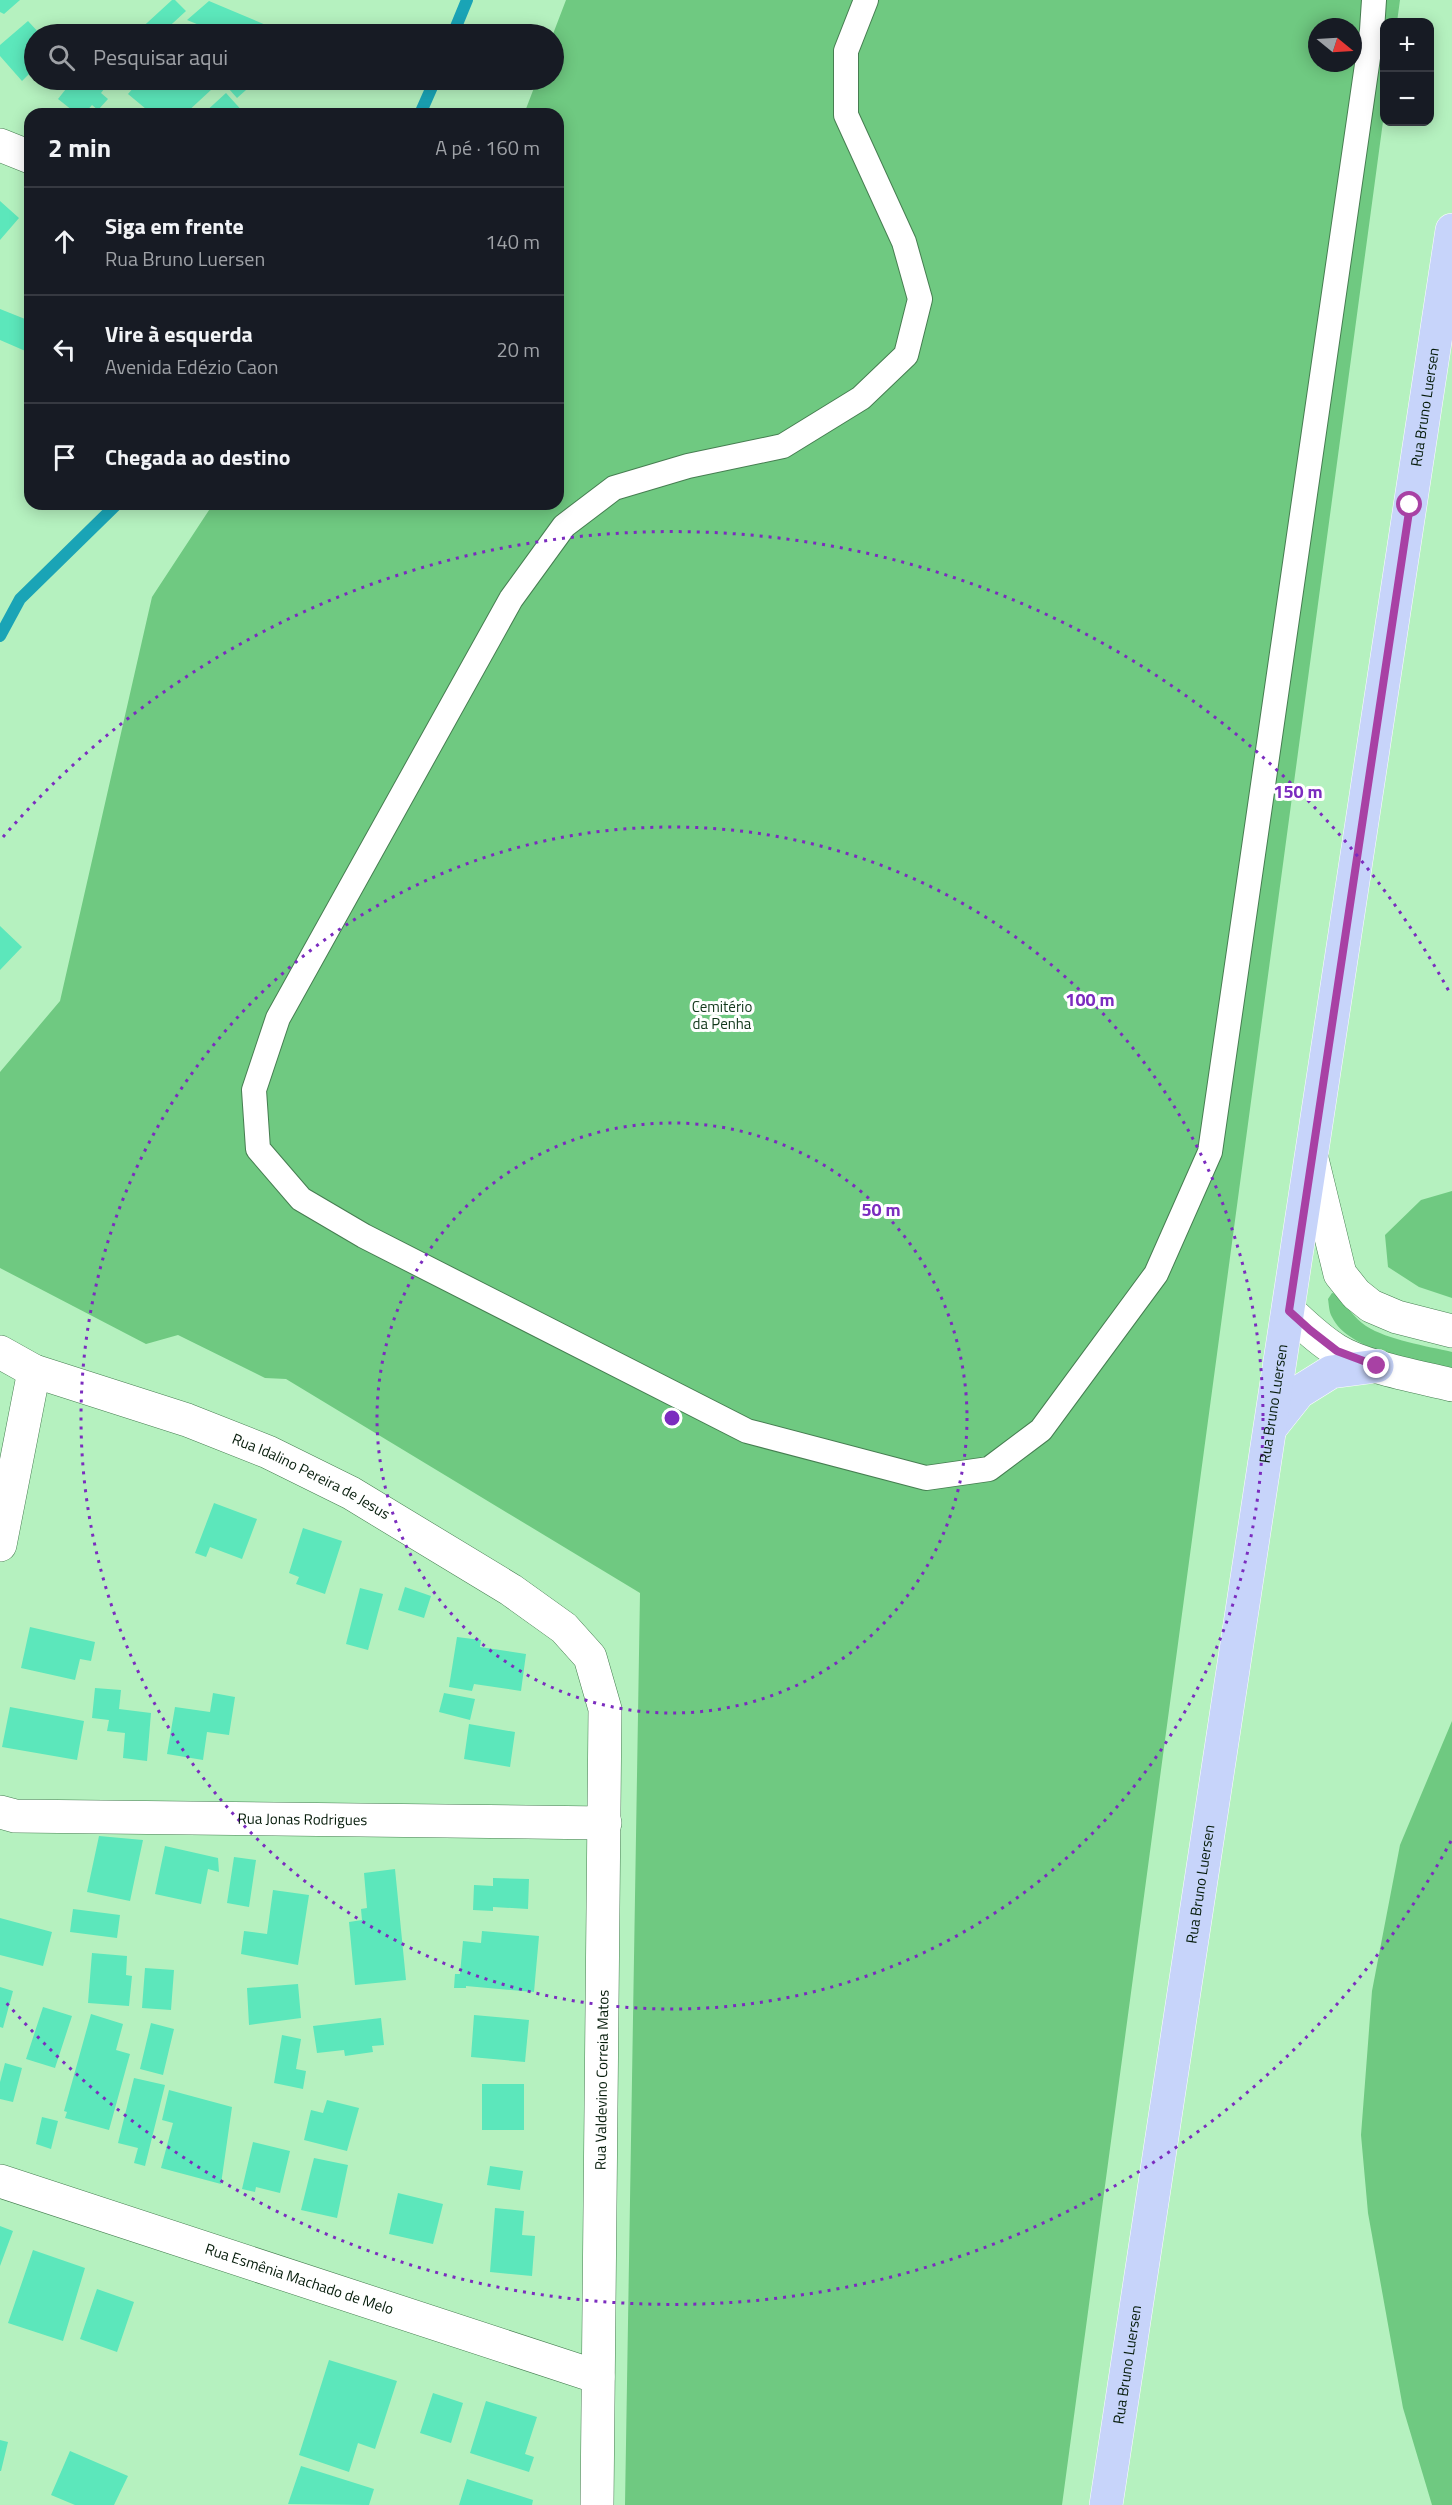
<!DOCTYPE html>
<html lang="pt">
<head>
<meta charset="utf-8">
<style>
  body { margin:0; font-family:"Titillium Web",sans-serif; background:#20242c; color:#f1f3f6 }
  .controls { position:absolute; right:18px; top:18px; display:grid; overflow:hidden; border-radius:12px; box-shadow:0 3px 15px #0003 }
  .controls button { width:54px; height:54px; display:grid; place-items:center; padding:0; border:0; border-bottom:2px solid #363941; background:#171b24; color:#f1f3f6; font:30px sans-serif }
  .compass { position:absolute; left:1308px; top:18px; width:54px; height:54px; border-radius:50%; background:#171b24; box-shadow:0 3px 15px #0003; rotate:108deg }
  .stop { position:absolute; width:18px; height:18px; margin:-14px; border:4px solid #a841a4; border-radius:50%; background:#fff }
  .stop.end { background:#a841a4; border-color:#fff; box-shadow:0 2px 6px #0008 }
  .list { margin:0; padding:0; list-style:none }
  h2 { display:flex; justify-content:space-between; align-items:center; height:78px; margin:0; padding:0 24px; font-size:26px }
  h2 small { font-size:20px; font-weight:400; color:#9ea1a6 }
  .list li { display:grid; grid-template-columns:39px 1fr auto; gap:18px; align-items:center; box-sizing:border-box; height:108px; padding:0 24px; border-top:2px solid #363941 }
  .list b { display:block; font-size:22px; white-space:nowrap }
  .list p { margin:0; font-size:20px; white-space:nowrap; color:#9ea1a6 }
  .list em { font-size:20px; font-style:normal; color:#9ea1a6 }
  .icon { flex:none; width:33px; height:33px; fill:none; stroke:currentColor; stroke-width:2; stroke-linecap:round; stroke-linejoin:round }
  .map { position:relative; flex:none; width:1452px; height:2505px; overflow:hidden }
  .search { position:absolute; background:#171b24; box-shadow:0 3px 15px #0003; left:24px; top:24px; width:540px; height:66px; display:flex; align-items:center; gap:15px; box-sizing:border-box; padding:0 21px; border-radius:33px; color:#9ea1a6; font-size:22px }
  .panel { position:absolute; background:#171b24; box-shadow:0 3px 15px #0003; left:24px; top:108px; width:540px; height:402px; border-radius:18px }
  .map>svg:first-child { display:block }
  .green { fill:#6fc981; fill-rule:evenodd }
  .lines { fill:none; stroke-linecap:round; stroke-linejoin:round }
  .stream { stroke:#1aa4b6; stroke-width:12 }
  .building { fill:#5ce7bb }
  .service-casing { stroke:#467e51; stroke-width:26 }
  .minor-casing { stroke:#467e51; stroke-width:34 }
  .secondary-casing { stroke:#467e51; stroke-width:34 }
  .primary-casing { stroke:#fff; stroke-width:34 }
  .service { stroke:#fff; stroke-width:24 }
  .minor { stroke:#fff; stroke-width:33 }
  .secondary { stroke:#fff; stroke-width:33 }
  .primary { stroke:#c7d4fa; stroke-width:33 }
  .route { stroke:#a841a4; stroke-width:8 }
  .ring { fill:none; stroke:#7b2cbf; stroke-width:3; stroke-dasharray:3 6 }
  .labels { text-anchor:middle; stroke-width:6; stroke-linejoin:round; paint-order:stroke }
  .street-label { font-size:15px; fill:#051b0a; stroke:#fff }
  .park-label { font-size:15px; fill:#11371a; stroke:#fff }
  .centre { fill:#7b2cbf; stroke:#fff; stroke-width:3 }
  .ring-label { font-size:18px; text-anchor:middle; font-weight:bold; fill:#7b2cbf; stroke:#fff; stroke-width:6; stroke-linejoin:round; paint-order:stroke }
</style>
</head>
<body>
<div class="map">
<svg width="1452" height="2505" viewBox="0 0 1452 2505">
  <rect width="100%" height="100%" fill="#b5f1bf"/>
  <path class="green" d="M566 0H1400L1397 22H1384V114L1062 2505H625L640 1593 286 1379 265 1378 178 1335 146 1344 0 1268V1072L60 1001 152 597 213 504H558V114H524L537 80H554L553 34ZM1317 27H1353V63H1317Z
    M1452 1191V1298L1419 1287 1388 1267 1385 1235 1421 1200Z
    M1332 1293 1338 1294C1346 1305 1354 1318 1366 1326 1388 1340 1427 1346 1452 1352V1369C1418 1361 1348 1351 1332 1317 1329 1312 1329 1305 1328 1299Z
    M1452 1721V2505H1432L1403 2408 1368 2213 1361 2135 1372 1991 1400 1845Z"/>
  <g class="lines">
    <path class="stream" d="M453 34 467 0
      M420 114 435 80
      M0 636 20 599 117 504"/>
  </g>
  <path class="building" d="M0 0H20L4 14 0 12Z
    M172 0H175L186 11 161 34H138L136 33Z
    M209 1 278 30 273 34H221L187 20Z
    M28 21 40 34H34V69L22 81 0 56V45Z
    M73 80H111L101 93 108 99 98 110 92 105 84 114H77L58 99Z
    M140 80H185L191 84 194 80H200L212 89 185 114H152L128 94Z
    M221 80H252L255 82 237 98Z
    M226 93 245 114H203Z
    M0 201 19 218 0 240Z
    M0 309 30 321V353L0 340Z
    M0 926 22 947 0 970Z
    M214 1503 257 1519 242 1559 210 1547 206 1557 195 1553Z
    M303 1528 342 1541 325 1594 296 1584 299 1577 289 1573Z
    M405 1587 431 1596 424 1618 398 1610Z
    M360 1588 383 1594 368 1650 346 1644Z
    M30 1627 95 1642 91 1661 80 1659 75 1680 21 1668Z
    M457 1637 481 1640 480 1647 526 1654 521 1691 474 1684 472 1691 449 1687Z
    M95 1688 121 1690 119 1709 151 1713 147 1761 123 1758 125 1733 107 1731 109 1720 92 1718Z
    M213 1693 235 1697 229 1735 207 1732 203 1760 167 1754 175 1707 210 1712Z
    M444 1693 475 1699 470 1720 439 1712Z
    M10 1707 84 1721 77 1760 2 1747Z
    M469 1724 515 1732 510 1767 464 1759Z
    M99 1836 143 1840 130 1901 87 1892Z
    M165 1846 218 1858 219 1872 208 1869 201 1904 155 1894Z
    M234 1857 256 1860 249 1907 227 1903Z
    M395 1869 406 1980 355 1985 349 1922 362 1920 361 1909 367 1908 364 1873Z
    M493 1878 529 1879 528 1909 493 1907V1911L473 1910 474 1885 493 1886Z
    M273 1890 309 1895 298 1965 241 1954 244 1931 267 1934Z
    M73 1909 120 1915 117 1938 70 1932Z
    M0 1918 52 1932 43 1966 0 1955Z
    M482 1931 539 1936 534 1992 466 1986V1988H454L455 1974H460L463 1941 481 1943Z
    M92 1953 127 1956 126 1975 132 1976 129 2006 88 2003Z
    M145 1968 174 1970 171 2010 142 2008Z
    M298 1984 301 2018 249 2025 247 1988Z
    M0 1987 13 1991 3 2028 0 2027Z
    M43 2007 72 2016 55 2068 26 2059Z
    M91 2014 123 2024 116 2050 130 2054 109 2130 65 2118 67 2112 64 2111Z
    M474 2015 529 2020 525 2062 471 2057Z
    M381 2018 384 2045 372 2046 373 2052 345 2056 344 2050 317 2053 313 2026Z
    M151 2023 174 2029 163 2075 140 2069Z
    M282 2035 301 2039 296 2069 306 2071 303 2089 274 2083Z
    M5 2063 22 2068 13 2102 0 2099V2082Z
    M134 2078 165 2085 145 2166 134 2163 138 2148 118 2143Z
    M482 2084H524V2130H482Z
    M169 2090 232 2107 221 2184 161 2168 173 2123 162 2120Z
    M327 2100 359 2108 347 2151 304 2140 311 2110 323 2113Z
    M42 2117 58 2121 51 2149 36 2144Z
    M253 2142 290 2151 280 2193 256 2187 255 2192 242 2189Z
    M314 2158 348 2165 337 2218 301 2210Z
    M490 2166 523 2171 520 2190 487 2185Z
    M398 2193 443 2204 433 2244 389 2234Z
    M495 2208 524 2211 522 2235 535 2236 532 2276 490 2272Z
    M0 2226 13 2231 0 2266Z
    M33 2250 85 2268 63 2341 8 2323Z
    M97 2289 134 2302 117 2352 80 2339Z
    M329 2360 397 2381 375 2449 358 2443 349 2472 299 2455Z
    M433 2393 463 2403 451 2443 420 2433Z
    M486 2401 537 2417 525 2454 534 2457 529 2472 470 2453Z
    M0 2440 8 2442 1 2471H0Z
    M70 2451 128 2476 114 2505H75L51 2495Z
    M301 2466 374 2489 369 2505 288 2504Z
    M467 2479 533 2500 532 2505H459Z"/>
  <g class="lines">
    <defs>
      <path id="service" d="M866 0 846 51V115L904 242 920 299 906 355 861 398 783 446 688 466 614 488 564 526 511 599 278 1018 254 1090 258 1149 301 1199 364 1236 747 1431 926 1478 989 1469 1041 1430 1156 1274 1210 1152 1372 30 1374 0"/>
      <g id="minor">
        <path d="M0 145 30 157"/>
        <path id="s1" d="M0 1352 34 1371 187 1420 268 1452 351 1493 511 1590 564 1628 590 1657 605 1709 597 2505"/>
        <path d="M0 1545 34 1371"/>
        <path id="s2" d="M0 1812 15 1816 605 1823"/>
        <path id="s3" d="M0 2181 598 2377"/>
      </g>
      <path id="secondary" d="M1312 1159 1340 1274 1356 1294 1371 1306 1397 1317 1452 1331
        M1289 1311C1304 1325 1318 1339 1336 1350 1363 1367 1420 1377 1452 1385"/>
      <g id="primary">
        <path d="M1272 1426 1299 1392 1331 1372 1377 1366"/>
        <path id="s4" d="M1106 2505 1452 230"/>
      </g>
    </defs>
    <use href="#service" class="service-casing"/>
    <use href="#minor" class="minor-casing"/>
    <use href="#secondary" class="secondary-casing"/>
    <use href="#primary" class="primary-casing"/>
    <use href="#service" class="service"/>
    <use href="#minor" class="minor"/>
    <use href="#secondary" class="secondary"/>
    <use href="#primary" class="primary"/>
  </g>
  <g class="lines">
    <path class="route" d="M1377 1366 1337 1351 1310 1330 1289 1311 1410 505"/>
  </g>
  <g class="ring">
    <circle cx="672" cy="1418" r="295"/>
    <circle cx="672" cy="1418" r="591"/>
    <path d="M1451 1841A886 886 0 0 1 3 1999M3 837A886 886 0 0 1 1451 995"/>
  </g>
  <g class="labels">
    <g class="street-label">
      <text dy="5" stroke="none"><textPath href="#s4" startOffset="2122">Rua Bruno Luersen</textPath></text>
      <text dy="5" stroke="none"><textPath href="#s4" startOffset="1114">Rua Bruno Luersen</textPath></text>
      <text dy="5" stroke="none"><textPath href="#s1" startOffset="336">Rua Idalino Pereira de Jesus</textPath></text>
      <text dy="5" stroke="none"><textPath href="#s2" startOffset="303">Rua Jonas Rodrigues</textPath></text>
      <text dy="5" stroke="none"><textPath href="#s4" startOffset="628">Rua Bruno Luersen</textPath></text>
      <text transform="translate(602 2080) rotate(-89)" y="5">Rua Valdevino Correia Matos</text>
      <text dy="5" stroke="none"><textPath href="#s3" startOffset="315">Rua Esmênia Machado de Melo</textPath></text>
      <text dy="5" stroke="none"><textPath href="#s4" startOffset="142">Rua Bruno Luersen</textPath></text>
    </g>
    <g class="park-label">
      <text x="722" y="1012">Cemitério<tspan x="722" dy="17">da Penha</tspan></text>
    </g>
  </g>
  <circle cx="672" cy="1418" r="9" class="centre"/>
  <g class="ring-label">
    <text x="1298" y="798">150 m</text>
    <text x="1090" y="1006">100 m</text>
    <text x="881" y="1216">50 m</text>
  </g>
</svg>
<div class="controls">
<button>+</button>
<button>−</button>
</div>
<svg class="compass" viewBox="-18 -18 36 36"><path d="M0-13l5 13h-10z" fill="#e53935"/><path d="M0 13l5-13h-10z" fill="#9ea1a6"/></svg>
<div class="stop" style="left:1410px;top:505px"></div>
<div class="stop end" style="left:1377px;top:1366px"></div>
<div class="search"><svg class="icon" aria-label="search" viewBox="0 0 24 24"><circle cx="10" cy="10" r="6"/><path d="M15 15l6 6"/></svg>Pesquisar aqui</div>
<section class="panel">
<h2>2 min<small>A pé · 160 m</small></h2>
<ul class="list">
<li><svg class="icon" aria-label="ahead" viewBox="0 0 24 24"><path d="M12 20V5M6 11l6-6 6 6"/></svg><div><b>Siga em frente</b><p>Rua Bruno Luersen</p></div><em>140 m</em></li>
<li><svg class="icon" aria-label="left" viewBox="0 0 24 24"><path d="M17 20v-9H6M10 6l-5 5 5 5"/></svg><div><b>Vire à esquerda</b><p>Avenida Edézio Caon</p></div><em>20 m</em></li>
<li><svg class="icon" aria-label="arrive" viewBox="0 0 24 24"><path d="M6 21V4h12l-3 4 3 4H6"/></svg><div><b>Chegada ao destino</b></div></li>
</ul>
</section>
</div>
</body>
</html>
